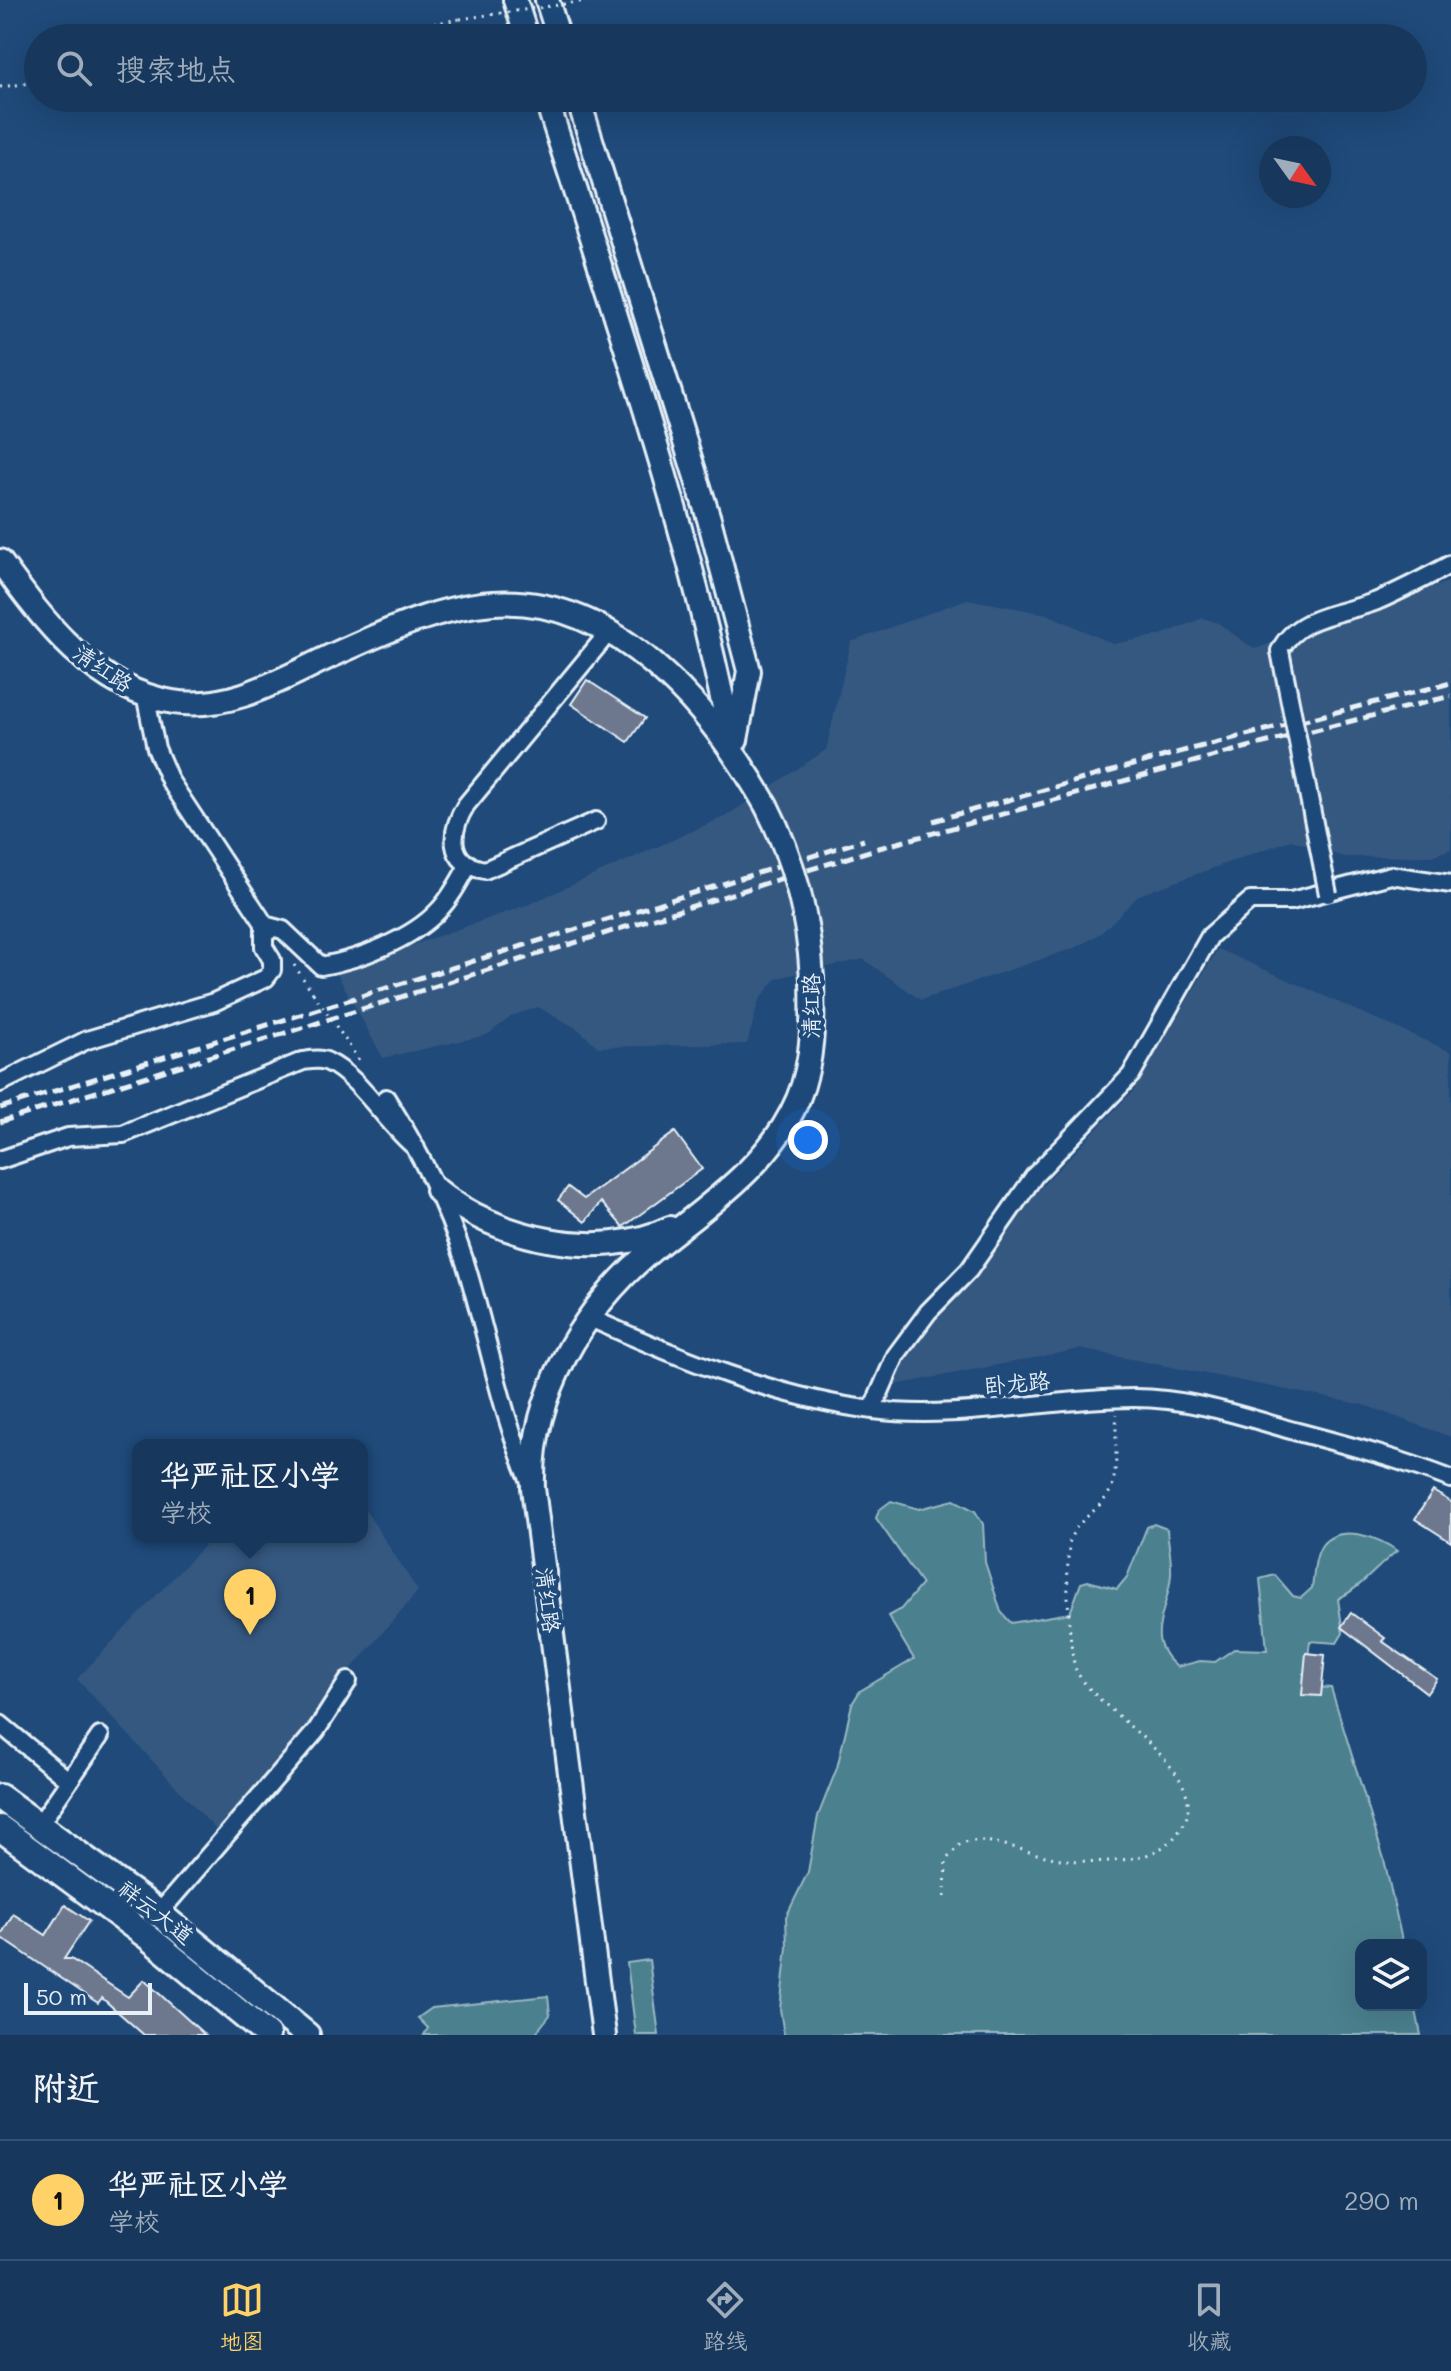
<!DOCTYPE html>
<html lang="zh">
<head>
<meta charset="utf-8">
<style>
  body { margin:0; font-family:Mali,"LXGW WenKai TC",sans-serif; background:#203f62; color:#f1f3f6 }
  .controls { position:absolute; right:24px; bottom:24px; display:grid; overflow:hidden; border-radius:16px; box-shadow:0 8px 32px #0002 }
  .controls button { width:72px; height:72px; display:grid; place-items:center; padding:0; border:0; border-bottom:2px solid #365272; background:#17385c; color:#f1f3f6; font:40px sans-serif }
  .compass { position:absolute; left:1259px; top:136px; width:72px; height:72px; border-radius:50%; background:#17385c; box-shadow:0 8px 32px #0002; rotate:123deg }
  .scale { position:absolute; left:24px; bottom:20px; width:128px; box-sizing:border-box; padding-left:8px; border:4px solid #e8f1f8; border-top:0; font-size:22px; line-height:28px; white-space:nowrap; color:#e8f1f8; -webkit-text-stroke:6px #1f4a7a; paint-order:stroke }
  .you { position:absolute; left:808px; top:1140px; width:28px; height:28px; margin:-20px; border:6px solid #fff; border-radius:50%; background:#1a73e8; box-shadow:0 0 0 12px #1a73e833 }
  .badge { display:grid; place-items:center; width:52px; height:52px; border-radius:50%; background:#ffd166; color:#111; font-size:26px; font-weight:700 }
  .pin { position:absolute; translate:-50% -66px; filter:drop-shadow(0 2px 4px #0008) }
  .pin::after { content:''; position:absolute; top:42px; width:28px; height:24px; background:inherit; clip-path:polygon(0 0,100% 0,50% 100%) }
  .popup { position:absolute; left:132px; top:1439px; width:236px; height:104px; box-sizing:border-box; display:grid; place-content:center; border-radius:16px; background:#17385c; filter:drop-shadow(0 2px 6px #0005); font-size:26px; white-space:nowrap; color:#9eacbb }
  .popup b { font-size:30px; color:#f1f3f6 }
  .popup::after { content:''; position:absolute; left:50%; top:100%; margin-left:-16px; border:16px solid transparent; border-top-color:#17385c }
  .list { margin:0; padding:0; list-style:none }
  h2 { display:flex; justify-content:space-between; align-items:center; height:104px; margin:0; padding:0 32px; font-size:34px }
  h2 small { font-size:26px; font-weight:400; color:#9eacbb }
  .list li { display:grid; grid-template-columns:52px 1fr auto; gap:24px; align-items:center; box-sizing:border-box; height:120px; padding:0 32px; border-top:2px solid #365272 }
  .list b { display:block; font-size:30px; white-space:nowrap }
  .list p { margin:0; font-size:26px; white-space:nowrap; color:#9eacbb }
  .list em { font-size:26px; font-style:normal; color:#9eacbb }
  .icon { flex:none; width:44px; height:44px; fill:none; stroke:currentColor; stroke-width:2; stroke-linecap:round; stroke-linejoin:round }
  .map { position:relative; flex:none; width:1451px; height:2035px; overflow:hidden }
  .search { position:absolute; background:#17385c; box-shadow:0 8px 32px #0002; left:24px; right:24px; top:24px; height:88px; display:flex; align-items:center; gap:20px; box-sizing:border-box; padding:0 28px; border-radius:44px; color:#9eacbb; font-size:30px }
  .sheet { height:224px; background:#17385c }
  nav { display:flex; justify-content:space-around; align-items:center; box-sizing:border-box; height:112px; border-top:2px solid #365272; background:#17385c; font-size:22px; color:#9eacbb }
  nav a { display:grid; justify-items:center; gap:4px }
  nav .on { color:#ffd166 }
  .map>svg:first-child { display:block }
  .built { fill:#365880 }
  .green { fill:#4b808e; stroke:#9ab8c3; stroke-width:2 }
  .building { fill:#6d778d; stroke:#e8f1f8; stroke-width:2 }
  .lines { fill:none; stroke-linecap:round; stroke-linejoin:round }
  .minor-casing { stroke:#e8f1f8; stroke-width:22 }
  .major-casing { stroke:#e8f1f8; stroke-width:28 }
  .highway-casing { stroke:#e8f1f8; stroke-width:30 }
  .path { stroke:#e8f1f8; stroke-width:3; stroke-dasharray:2 6; stroke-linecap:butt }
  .minor { stroke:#1f4a7a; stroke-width:16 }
  .major { stroke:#1f4a7a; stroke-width:22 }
  .highway { stroke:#1f4a7a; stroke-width:24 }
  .rail { stroke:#e8f1f8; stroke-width:5; stroke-dasharray:12 6; stroke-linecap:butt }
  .minor-bridge-casing { stroke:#e8f1f8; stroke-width:22; stroke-linecap:butt }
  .major-bridge-casing { stroke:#e8f1f8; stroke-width:28; stroke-linecap:butt }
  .path-bridge { stroke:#e8f1f8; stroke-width:3; stroke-dasharray:2 6; stroke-linecap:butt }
  .minor-bridge { stroke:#1f4a7a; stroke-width:16 }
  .major-bridge { stroke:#1f4a7a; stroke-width:22 }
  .labels { text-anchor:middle; stroke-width:8; stroke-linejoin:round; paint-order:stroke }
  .street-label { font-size:22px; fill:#e8f1f8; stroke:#1f4a7a }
</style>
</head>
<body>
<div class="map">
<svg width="1451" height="2035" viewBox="0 0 1451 2035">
  <rect width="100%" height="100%" fill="#1f4a7a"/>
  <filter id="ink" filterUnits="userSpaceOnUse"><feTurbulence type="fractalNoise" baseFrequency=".0125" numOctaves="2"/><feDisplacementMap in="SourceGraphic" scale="16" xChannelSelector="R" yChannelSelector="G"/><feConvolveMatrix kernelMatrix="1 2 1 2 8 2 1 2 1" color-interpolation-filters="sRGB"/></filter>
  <g filter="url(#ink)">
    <path class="built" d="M1451 581V849L1432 856 1344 857 1291 840 1139 895 1101 933 1077 947 921 1000 863 959 777 978 759 1000 747 1044 598 1047 578 1029 538 1007 512 1016 487 1035 383 1058 336 972 527 905 726 816 826 750 851 642 967 599 1047 614 1113 644 1161 635 1203 618 1218 623 1254 649Z
      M1218 949 1451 1052V1437L1364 1405 1080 1349 885 1387 903 1332 1134 1090Z
      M362 1505 418 1591 336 1687 313 1724 217 1831 77 1679 212 1537H362Z"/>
    <path class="green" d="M954 1500 975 1511 983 1524 985 1562 1001 1612 1011 1623 1070 1613 1081 1583 1088 1581 1117 1589 1127 1577 1147 1527 1154 1524 1167 1529C1168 1543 1172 1559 1171 1574 1169 1612 1141 1637 1177 1667L1200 1661 1215 1662 1234 1649 1267 1650 1260 1579 1275 1575 1293 1596 1301 1598 1312 1588C1314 1575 1314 1557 1322 1545 1339 1523 1380 1537 1397 1551 1376 1567 1362 1587 1338 1599L1343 1633 1337 1643 1310 1641 1304 1686 1331 1688 1384 1859 1403 1945H1361V2005H1415L1421 2035H784L780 2009 787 1947 786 1917 808 1872 818 1816 837 1768 852 1704 860 1691 914 1659 888 1616 901 1609 922 1584 876 1518 879 1510 891 1501 919 1509Z
      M649 1960 659 2035H636L627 1963Z
      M548 1996 550 2015 534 2035H424L428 2028 418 2018 432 2008Z"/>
    <path class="building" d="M587 680 645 718 628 742 571 704Z
      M675 1132 702 1169 623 1227 601 1202 585 1222 558 1200 568 1187 584 1199Z
      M1433 1491 1451 1502V1542L1415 1519Z
      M1351 1613 1385 1638 1382 1641 1437 1679 1427 1693 1341 1627Z
      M1306 1653 1325 1655 1321 1696 1302 1695Z
      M65 1905 89 1921 64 1959H71L128 1997 144 1980 205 2035H144L102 1998 98 2003 0 1937 13 1914 46 1935Z"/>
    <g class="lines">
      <defs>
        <path id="minor" d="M1280 651C1296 615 1344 614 1377 601 1402 590 1427 577 1451 564
          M145 694 156 748 170 781 269 931
          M596 821 485 870C446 864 450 831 466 805L609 632
          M0 1083 87 1040 214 1002 266 978 272 970V960L264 947V925L283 930 321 966C358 960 412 939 438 911 451 898 460 880 469 864
          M386 1098C419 1150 446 1204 465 1262 488 1336 500 1412 531 1484
          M0 1160 68 1137 123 1134 303 1061C311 1060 320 1058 328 1062 359 1076 387 1125 416 1148
          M590 1318C679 1358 776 1398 873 1410 959 1421 1048 1398 1134 1398 1189 1398 1242 1416 1294 1431 1347 1445 1400 1459 1451 1479
          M872 1410 896 1355 928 1312 969 1270 1035 1175 1131 1075 1210 936 1250 901H1291L1391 875 1451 884
          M0 1724 69 1781
          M39 1825 100 1736
          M159 1913 316 1731 348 1681"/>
        <path id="major" d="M515 0 527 38
          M547 0 559 38
          M546 98C614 312 689 526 732 746
          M578 98 709 519 749 671 736 740
          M0 561C43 621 95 690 173 702 231 711 283 678 333 655 384 632 437 607 493 603 616 595 711 709 766 805
          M437 1190C496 1239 599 1262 670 1228
          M604 2035 533 1488C530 1396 582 1309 651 1251 705 1207 770 1166 798 1099 814 1061 813 1019 812 979"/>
        <path id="highway" d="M0 1797 145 1902 307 2035
          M0 1828 148 1937 267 2035"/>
      </defs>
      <use href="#minor" class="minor-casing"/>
      <use href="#major" class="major-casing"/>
      <use href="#highway" class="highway-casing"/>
      <path class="path" d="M139 38 164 31 199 38
        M347 38 460 19
        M0 87 38 82
        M294 965 313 993
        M349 1045 362 1065
        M945 1897 946 1860 961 1843C989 1835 1022 1852 1050 1857 1077 1863 1113 1863 1140 1857 1156 1853 1171 1844 1180 1830 1221 1774 1097 1714 1076 1670 1069 1655 1064 1552 1071 1537 1080 1516 1104 1509 1112 1486 1119 1463 1114 1438 1117 1414"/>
      <use href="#minor" class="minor"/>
      <use href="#major" class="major"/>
      <use href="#highway" class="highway"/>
      <path class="rail" d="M933 821 1187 750 1451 683
        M0 1108 864 840
        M0 1122 879 848 1248 747 1451 696"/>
      <defs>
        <path id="minor-bridge" d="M1280 651 1328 894"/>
        <path id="major-bridge" d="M766 805C794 860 809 918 812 979"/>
      </defs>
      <use href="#minor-bridge" class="minor-bridge-casing"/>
      <use href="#major-bridge" class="major-bridge-casing"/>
      <path class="path-bridge" d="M460 19 593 0
        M313 993 349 1045"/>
      <use href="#minor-bridge" class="minor-bridge"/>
      <use href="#major-bridge" class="major-bridge"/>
    </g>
  </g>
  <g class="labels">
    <g class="street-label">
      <text transform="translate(103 668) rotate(34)" y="8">清红路</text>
      <text transform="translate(811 1006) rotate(-90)" y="8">清红路</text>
      <text transform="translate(1017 1383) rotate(-5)" y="8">卧龙路</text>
      <text transform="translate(548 1600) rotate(83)" y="8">清红路</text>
      <text transform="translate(156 1912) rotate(38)" y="8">祥云大道</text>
    </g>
  </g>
</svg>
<div class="controls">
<button><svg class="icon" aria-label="layers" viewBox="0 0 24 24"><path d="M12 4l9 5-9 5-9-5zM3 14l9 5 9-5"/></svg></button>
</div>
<svg class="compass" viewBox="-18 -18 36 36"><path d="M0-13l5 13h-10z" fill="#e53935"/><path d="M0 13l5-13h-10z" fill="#9eacbb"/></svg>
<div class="scale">50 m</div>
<div class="you"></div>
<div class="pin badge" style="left:250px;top:1635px">1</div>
<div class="popup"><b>华严社区小学</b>学校</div>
<div class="search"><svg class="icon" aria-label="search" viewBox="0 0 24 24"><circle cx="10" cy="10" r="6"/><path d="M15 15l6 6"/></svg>搜索地点</div>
</div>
<section class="sheet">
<h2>附近<small></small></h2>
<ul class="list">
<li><span class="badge">1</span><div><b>华严社区小学</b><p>学校</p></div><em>290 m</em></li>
</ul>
</section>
<nav>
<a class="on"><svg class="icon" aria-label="map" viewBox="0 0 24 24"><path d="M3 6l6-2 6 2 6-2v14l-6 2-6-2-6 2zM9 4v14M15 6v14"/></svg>地图</a>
<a><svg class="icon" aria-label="directions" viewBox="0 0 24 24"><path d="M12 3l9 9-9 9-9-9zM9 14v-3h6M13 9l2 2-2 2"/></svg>路线</a>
<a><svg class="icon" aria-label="saved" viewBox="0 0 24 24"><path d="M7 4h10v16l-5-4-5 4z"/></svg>收藏</a>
</nav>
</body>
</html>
